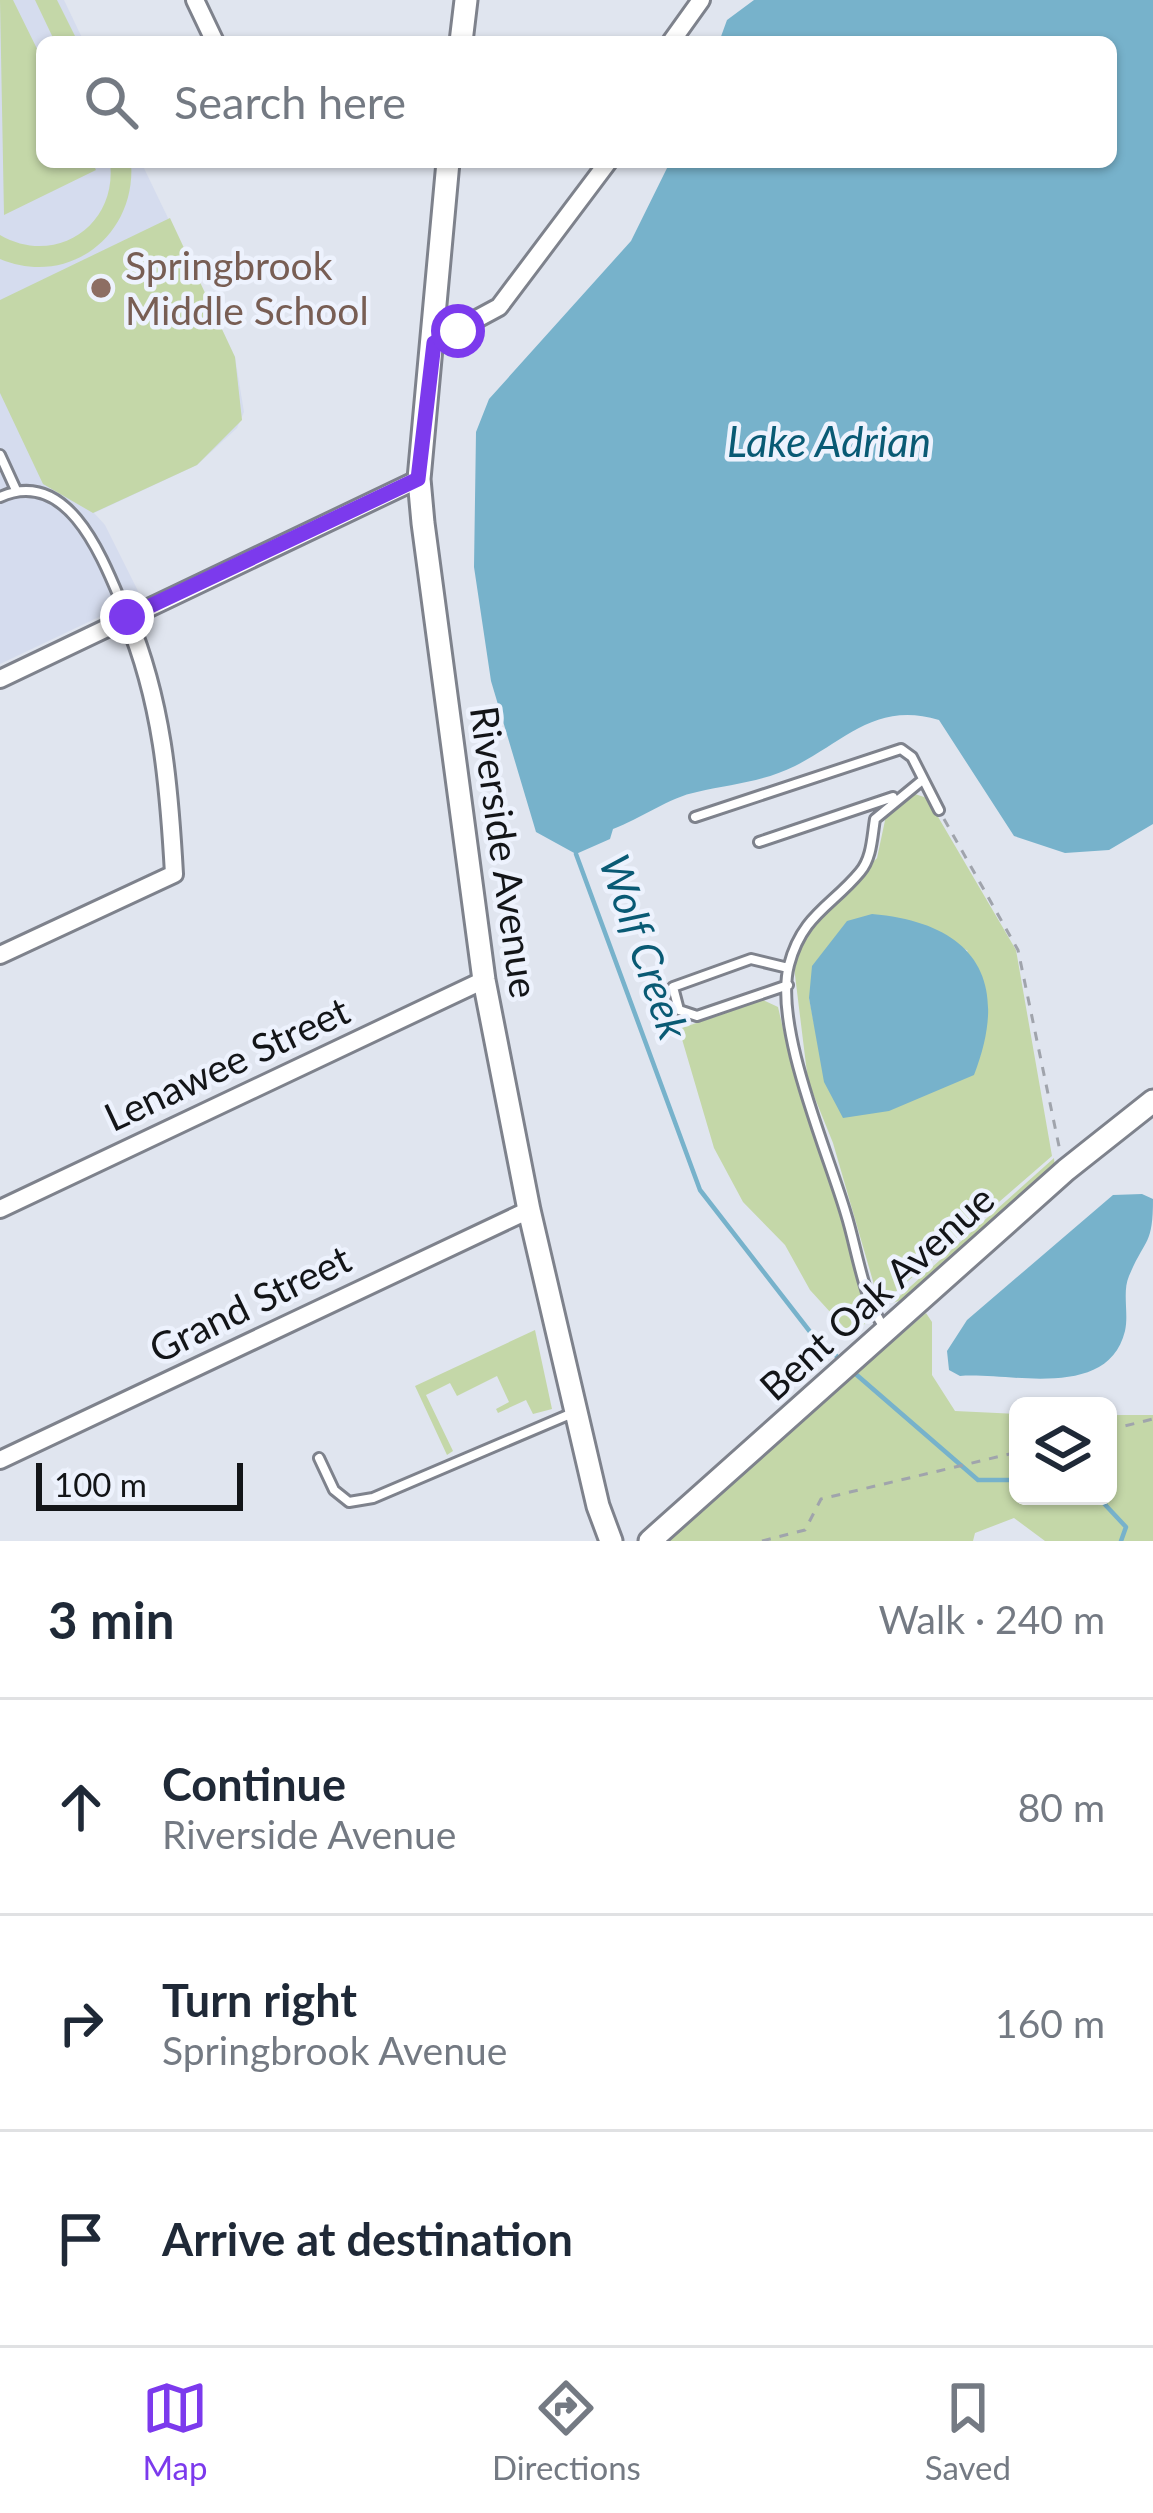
<!DOCTYPE html>
<html lang="en">
<head>
<meta charset="utf-8">
<style>
  body { margin:0; font-family:Lato,sans-serif; background:#f6f6f7; color:#1f2937 }
  .controls { position:absolute; right:36px; bottom:36px; display:grid; overflow:hidden; border-radius:18px; box-shadow:0 3px 9px #0004 }
  .controls button { width:108px; height:108px; display:grid; place-items:center; padding:0; border:0; border-bottom:3px solid #e0e1e3; background:#fff; color:#1f2937; font:60px sans-serif }
  .scale { position:absolute; left:36px; bottom:30px; width:207px; box-sizing:border-box; padding-left:12px; border:6px solid #131518; border-top:0; font-size:33px; line-height:42px; white-space:nowrap; color:#131518; -webkit-text-stroke:9px #edf2fd; paint-order:stroke }
  .stop { position:absolute; width:36px; height:36px; margin:-27px; border:9px solid #7c3aed; border-radius:50%; background:#fff }
  .stop.end { background:#7c3aed; border-color:#fff; box-shadow:0 3px 12px #0008 }
  .list { margin:0; padding:0; list-style:none }
  h2 { display:flex; justify-content:space-between; align-items:center; height:156px; margin:0; padding:0 48px; font-size:51px }
  h2 small { font-size:39px; font-weight:400; color:#747a83 }
  .list li { display:grid; grid-template-columns:78px 1fr auto; gap:36px; align-items:center; box-sizing:border-box; height:216px; padding:0 48px; border-top:3px solid #e0e1e3 }
  .list b { display:block; font-size:45px; white-space:nowrap }
  .list p { margin:0; font-size:39px; white-space:nowrap; color:#747a83 }
  .list em { font-size:39px; font-style:normal; color:#747a83 }
  .icon { flex:none; width:66px; height:66px; fill:none; stroke:currentColor; stroke-width:2; stroke-linecap:round; stroke-linejoin:round }
  .map { position:relative; flex:none; width:1153px; height:1541px; overflow:hidden }
  .search { position:absolute; background:#fff; box-shadow:0 3px 9px #0004; left:36px; right:36px; top:36px; height:132px; display:flex; align-items:center; gap:30px; box-sizing:border-box; padding:0 42px; border-radius:18px; color:#747a83; font-size:45px }
  .sheet { height:804px; background:#fff }
  nav { display:flex; justify-content:space-around; align-items:center; box-sizing:border-box; height:168px; border-top:3px solid #e0e1e3; background:#fff; font-size:33px; color:#747a83 }
  nav a { display:grid; justify-items:center; gap:6px }
  nav .on { color:#7c3aed }
  .map>svg:first-child { display:block }
  .built { fill:#d5dcee }
  .green { fill:#c4d7a8; fill-rule:evenodd }
  .water { fill:#77b2cb }
  .lines { fill:none; stroke-linecap:round; stroke-linejoin:round }
  .stream { stroke:#77b2cb; stroke-width:4.5 }
  .service-casing { stroke:#7e828c; stroke-width:14 }
  .minor-casing { stroke:#7e828c; stroke-width:22 }
  .tertiary-casing { stroke:#7e828c; stroke-width:27 }
  .path { stroke:#a0a4ac; stroke-width:3; stroke-dasharray:9 9; stroke-linecap:butt }
  .service { stroke:#fff; stroke-width:8 }
  .minor { stroke:#fff; stroke-width:16 }
  .tertiary { stroke:#fff; stroke-width:21 }
  .route { stroke:#7c3aed; stroke-width:15 }
  .education-dot { fill:#8d6e63; stroke:#edf2fd; stroke-width:4.5 }
  .labels { text-anchor:middle; stroke-width:9; stroke-linejoin:round; paint-order:stroke }
  .education-label { font-size:39px; fill:#785e54; stroke:#edf2fd; text-anchor:start }
  .street-label { font-size:39px; fill:#131518; stroke:#edf2fd }
  .water-label { font-size:42px; font-style:italic; fill:#095a74; stroke:#edf2fd }
</style>
</head>
<body>
<div class="map">
<svg width="1153" height="1541" viewBox="0 0 1153 1541">
  <rect width="100%" height="100%" fill="#e0e5ef"/>
  <path class="built" d="M0 0H64L84 42H42V162H141L235 357 244 412 237 428 197 465 94 513 105 525 141 597 0 664Z"/>
  <path class="green" d="M0 0H13L42 59V162H92L96 170 4 215Z
    M35 0H57L78 42H55Z
    M110 162H131C137 235 69 288 0 259V235C55 267 118 226 110 162Z
    M170 218 235 357 242 420 197 465 93 513 43 484 0 393V300Z
    M912 793 927 798 1016 950 1052 1156 885 1301 877 1295 833 1143 808 1081 794 967 809 928 877 858 887 811ZM929 929 968 951 817 1038 809 998Z
    M763 1000 778 1007 793 1072 829 1169 872 1317 852 1336 810 1290 785 1245 743 1202 714 1148 679 1029Z
    M1054 1158 1055 1169 902 1300 892 1303Z
    M926 1313 932 1322V1375L955 1411 1018 1414V1496H1108V1415H1153V1541H1045L1014 1518 975 1533 973 1541H663Z
    M535 1330 552 1409 533 1414 526 1400 498 1413 496 1409 509 1402 497 1376 457 1396 450 1383 426 1395 453 1451 447 1455 415 1386Z"/>
  <path class="water" d="M754 0H1153V824L1109 850 1065 853 1014 836 939 720C876 701 845 741 795 766 763 782 731 784 697 792 670 797 640 819 613 829L610 839 576 854 536 832 491 681 474 567 476 432 489 399 631 241 670 162H1111V42H719L727 20Z
    M872 914C975 923 1011 980 974 1075L889 1111 843 1118 824 1082 809 998 812 966 847 921Z
    M1142 1194 1153 1199C1153 1246 1145 1238 1129 1276 1122 1292 1129 1314 1125 1331 1108 1401 1009 1372 960 1376L949 1370 947 1351 967 1320 1113 1195Z"/>
  <g class="lines">
    <path class="stream" d="M576 854 700 1190 811 1333 843 1362
      M851 1370 978 1480H1018
      M1097 1496 1126 1527 1121 1541"/>
    <defs>
      <path id="service" d="M0 455 16 490
        M0 497C72 465 106 568 127 616
        M695 817 901 749 912 757 939 810
        M759 842 893 797
        M788 985 697 1016 679 1010 673 987 751 959 788 968
        M884 1327C863 1299 857 1249 846 1214 828 1152 773 1027 789 965 802 915 832 906 860 872 872 858 872 837 875 819L920 782
        M319 1458 334 1490 349 1502 373 1498 575 1412"/>
      <path id="minor" d="M195 0 215 42
        M671 42 701 0
        M434 342 499 307 608 162
        M0 679 419 479
        M0 955 174 874C169 784 162 701 127 617
        M0 1209 484 980
        M0 1460 529 1210"/>
      <path id="tertiary" d="M461 42 466 0
        M448 162 419 479 423 523 484 980 529 1210 598 1506 611 1541
        M650 1541 1066 1170 1153 1101"/>
    </defs>
    <use href="#service" class="service-casing"/>
    <use href="#minor" class="minor-casing"/>
    <use href="#tertiary" class="tertiary-casing"/>
    <path class="path" d="M944 819 1018 950 1060 1151
      M1108 1430 1153 1419
      M762 1541 805 1530 821 1499 1018 1452"/>
    <use href="#service" class="service"/>
    <use href="#minor" class="minor"/>
    <use href="#tertiary" class="tertiary"/>
  </g>
  <g class="lines">
    <path class="route" d="M127 617 418 479 434 343 458 331"/>
  </g>
  <circle class="education-dot" cx="101" cy="288" r="12"/>
  <g class="labels">
    <g class="education-label">
      <text x="125" y="280">Springbrook<tspan x="125" dy="45">Middle School</tspan></text>
    </g>
    <g class="street-label">
      <text transform="translate(504 852) rotate(82)" y="14">Riverside Avenue</text>
      <text transform="translate(227 1064) rotate(-25)" y="14">Lenawee Street</text>
      <text transform="translate(877 1293) rotate(-42)" y="14">Bent Oak Avenue</text>
      <text transform="translate(250 1304) rotate(-26)" y="14">Grand Street</text>
    </g>
    <g class="water-label">
      <text x="829" y="457">Lake Adrian</text>
      <text transform="translate(644 947) rotate(71)" y="15">Wolf Creek</text>
    </g>
  </g>
</svg>
<div class="controls">
<button><svg class="icon" aria-label="layers" viewBox="0 0 24 24"><path d="M12 4l9 5-9 5-9-5zM3 14l9 5 9-5"/></svg></button>
</div>
<div class="scale">100 m</div>
<div class="stop" style="left:458px;top:331px"></div>
<div class="stop end" style="left:127px;top:617px"></div>
<div class="search"><svg class="icon" aria-label="search" viewBox="0 0 24 24"><circle cx="10" cy="10" r="6"/><path d="M15 15l6 6"/></svg>Search here</div>
</div>
<section class="sheet">
<h2>3 min<small>Walk · 240 m</small></h2>
<ul class="list">
<li><svg class="icon" aria-label="ahead" viewBox="0 0 24 24"><path d="M12 20V5M6 11l6-6 6 6"/></svg><div><b>Continue</b><p>Riverside Avenue</p></div><em>80 m</em></li>
<li><svg class="icon" aria-label="right" viewBox="0 0 24 24"><path d="M7 20v-9h11M14 6l5 5-5 5"/></svg><div><b>Turn right</b><p>Springbrook Avenue</p></div><em>160 m</em></li>
<li><svg class="icon" aria-label="arrive" viewBox="0 0 24 24"><path d="M6 21V4h12l-3 4 3 4H6"/></svg><div><b>Arrive at destination</b></div></li>
</ul>
</section>
<nav>
<a class="on"><svg class="icon" aria-label="map" viewBox="0 0 24 24"><path d="M3 6l6-2 6 2 6-2v14l-6 2-6-2-6 2zM9 4v14M15 6v14"/></svg>Map</a>
<a><svg class="icon" aria-label="directions" viewBox="0 0 24 24"><path d="M12 3l9 9-9 9-9-9zM9 14v-3h6M13 9l2 2-2 2"/></svg>Directions</a>
<a><svg class="icon" aria-label="saved" viewBox="0 0 24 24"><path d="M7 4h10v16l-5-4-5 4z"/></svg>Saved</a>
</nav>
</body>
</html>
